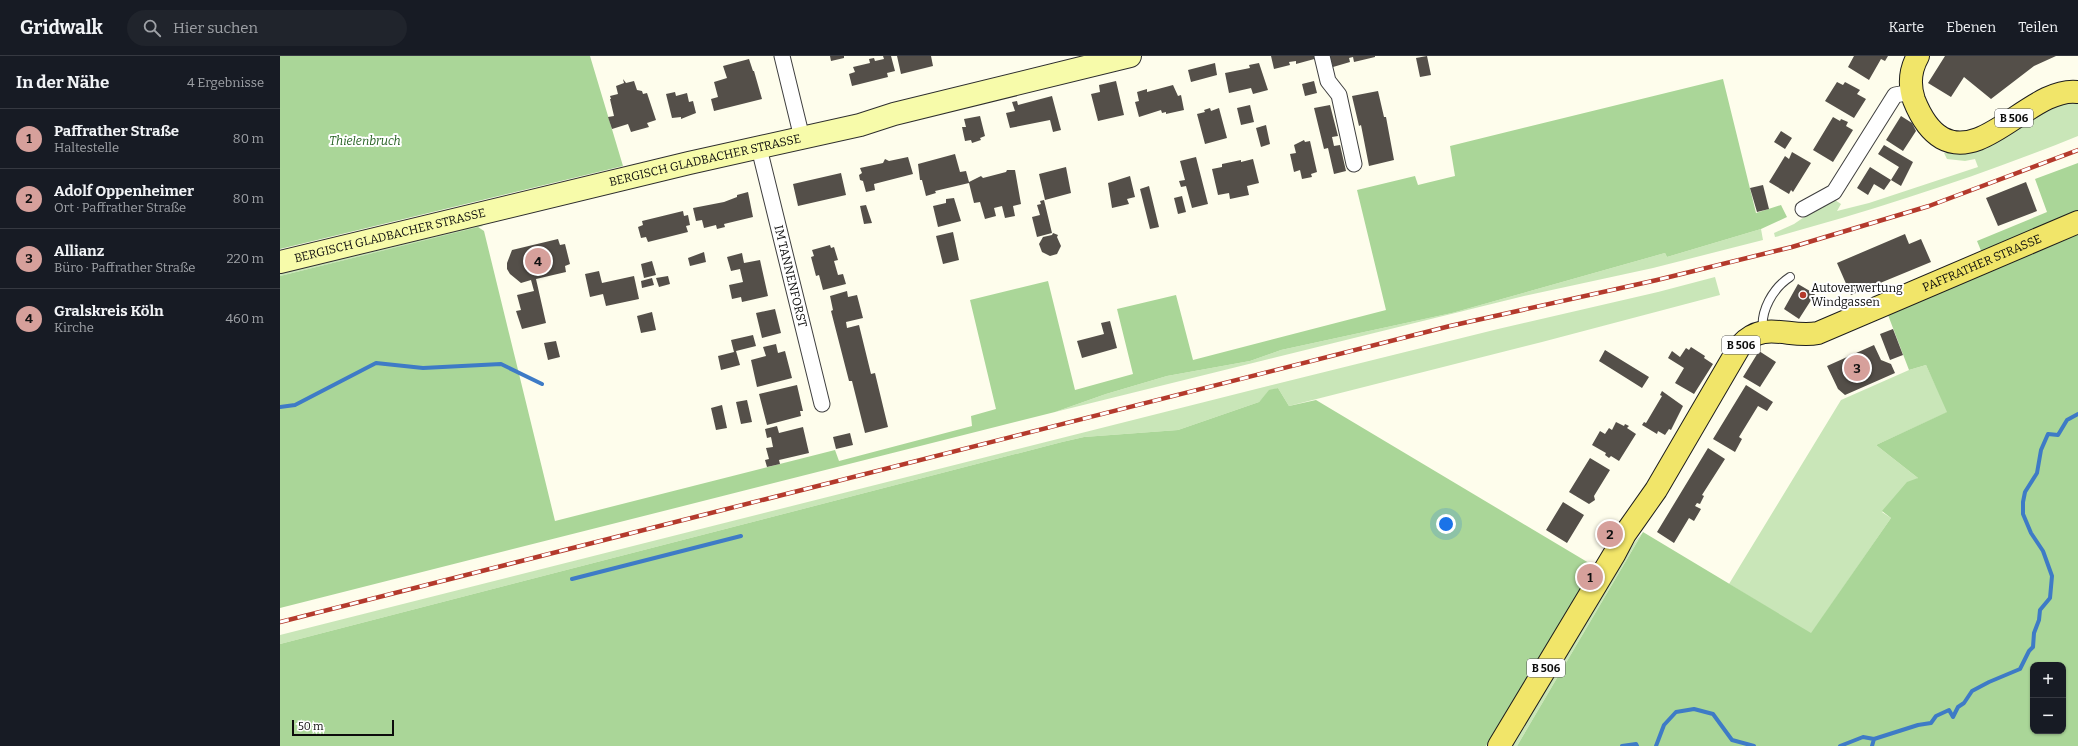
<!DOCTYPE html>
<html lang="de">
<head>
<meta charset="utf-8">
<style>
  body { margin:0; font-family:Bitter,serif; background:#20242c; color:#f1f3f6 }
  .controls { position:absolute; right:12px; bottom:12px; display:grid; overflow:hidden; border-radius:8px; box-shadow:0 1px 3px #0004 }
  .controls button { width:36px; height:36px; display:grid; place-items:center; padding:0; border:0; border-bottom:1px solid #363941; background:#171b24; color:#f1f3f6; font:20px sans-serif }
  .scale { position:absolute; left:12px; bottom:10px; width:102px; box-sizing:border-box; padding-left:4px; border:2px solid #0c0c0c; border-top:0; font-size:11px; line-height:14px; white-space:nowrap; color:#0c0c0c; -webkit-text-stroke:3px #fff; paint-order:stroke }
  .you { position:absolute; left:1166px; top:468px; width:14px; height:14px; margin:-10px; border:3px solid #fff; border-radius:50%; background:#1a73e8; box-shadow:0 0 0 6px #1a73e833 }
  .badge { display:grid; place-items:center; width:26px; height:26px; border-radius:50%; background:#d6a09b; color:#111; font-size:13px; font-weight:700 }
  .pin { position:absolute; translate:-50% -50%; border:2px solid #fff; box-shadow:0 1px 4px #0006 }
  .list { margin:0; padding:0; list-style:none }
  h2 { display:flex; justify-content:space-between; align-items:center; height:52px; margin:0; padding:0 16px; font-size:17px }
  h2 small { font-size:13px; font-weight:400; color:#9ea1a6 }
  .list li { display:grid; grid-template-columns:26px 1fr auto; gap:12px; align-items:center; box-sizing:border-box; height:60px; padding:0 16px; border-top:1px solid #363941 }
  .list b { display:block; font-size:15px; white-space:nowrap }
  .list p { margin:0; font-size:13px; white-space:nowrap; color:#9ea1a6 }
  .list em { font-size:13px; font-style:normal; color:#9ea1a6 }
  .icon { flex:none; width:22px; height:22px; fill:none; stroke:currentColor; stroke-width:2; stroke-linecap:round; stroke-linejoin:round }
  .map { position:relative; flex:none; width:1798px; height:690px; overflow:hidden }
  header { display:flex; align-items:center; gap:24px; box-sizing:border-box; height:56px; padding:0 20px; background:#171b24; border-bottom:1px solid #363941 }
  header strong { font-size:19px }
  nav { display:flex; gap:22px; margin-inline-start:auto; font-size:14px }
  .search { width:280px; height:36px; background:#20242c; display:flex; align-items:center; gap:10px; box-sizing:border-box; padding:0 14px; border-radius:22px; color:#9ea1a6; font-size:15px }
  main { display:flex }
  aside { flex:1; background:#171b24 }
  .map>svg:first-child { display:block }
  .green { fill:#c9e6b8 }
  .forest { fill:#aad698; fill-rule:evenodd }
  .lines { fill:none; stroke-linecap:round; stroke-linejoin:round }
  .stream { stroke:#3e7bc6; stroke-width:4 }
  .building { fill:#544f49 }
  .lane-casing { stroke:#3f3f3f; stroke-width:10 }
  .street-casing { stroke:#3f3f3f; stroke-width:17 }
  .secondary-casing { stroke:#2e2e2e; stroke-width:24 }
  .primary-casing { stroke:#1d1d1d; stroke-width:24 }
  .lane { stroke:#fff; stroke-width:8 }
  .street { stroke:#fff; stroke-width:15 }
  .secondary { stroke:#f7fbaa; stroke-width:22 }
  .primary { stroke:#f1e569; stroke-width:22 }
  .rail-casing { stroke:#b43a2c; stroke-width:4.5 }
  .rail { stroke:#fff; stroke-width:3; stroke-dasharray:9; stroke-linecap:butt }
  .poi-dot { fill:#b43a2c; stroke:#fff; stroke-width:1.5 }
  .labels { text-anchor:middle; stroke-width:4; stroke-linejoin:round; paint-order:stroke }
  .shield { fill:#fff; stroke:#555; stroke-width:1 }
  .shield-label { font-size:11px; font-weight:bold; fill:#0c0c0c }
  .park-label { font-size:12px; font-style:italic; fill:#246020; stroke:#fff }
  .street-label { font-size:12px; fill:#0c0c0c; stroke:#fff }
  .poi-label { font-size:12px; fill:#0c0c0c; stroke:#fff; text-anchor:start }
</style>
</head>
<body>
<header>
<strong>Gridwalk</strong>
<div class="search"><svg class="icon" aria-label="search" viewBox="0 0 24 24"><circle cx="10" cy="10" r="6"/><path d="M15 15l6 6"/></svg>Hier suchen</div>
<nav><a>Karte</a><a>Ebenen</a><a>Teilen</a></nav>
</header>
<main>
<aside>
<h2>In der Nähe<small>4 Ergebnisse</small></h2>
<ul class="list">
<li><span class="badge">1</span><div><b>Paffrather Straße</b><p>Haltestelle</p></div><em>80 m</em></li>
<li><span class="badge">2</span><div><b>Adolf Oppenheimer</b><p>Ort · Paffrather Straße</p></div><em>80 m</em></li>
<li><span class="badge">3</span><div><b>Allianz</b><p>Büro · Paffrather Straße</p></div><em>220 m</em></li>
<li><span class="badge">4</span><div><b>Gralskreis Köln</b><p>Kirche</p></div><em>460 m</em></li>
</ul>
</aside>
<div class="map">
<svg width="1798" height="690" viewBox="0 0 1798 690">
  <rect width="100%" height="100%" fill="#fefdec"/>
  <path class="green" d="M1787 46H1798V80C1699 120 1598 153 1495 181L1494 177 1514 168 1552 142 1561 148 1557 155 1589 147 1698 111 1695 103 1685 105 1667 103 1664 97 1688 96 1777 49Z
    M200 167 203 170 0 220V213Z
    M1481 173 1483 184 1373 212 1244 240 775 356 826 338 887 320 970 305 1001 294 1172 257 1385 197 1387 201Z
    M1435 221 1440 239 1262 286 1009 350 998 332 989 335 979 346 898 374 804 381 782 386 0 588V579L980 332 1218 273 1378 236Z
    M1646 309 1668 356 1596 389 1638 422 1602 456 1611 462 1531 578 1449 528 1561 344 1629 314Z
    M1363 476 1237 690H1232L1354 487Z"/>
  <path class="forest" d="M0 0H310L343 110 0 193Z
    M1443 23 1476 157 1501 149 1507 161 1481 173 1387 201 1385 197 1172 257 1001 294 970 305 887 320 826 338 775 356 0 552V220L198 171 204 175 275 465 555 394 559 405 692 370 691 360 716 353 690 244 768 225 795 334 853 318 837 253 896 239 913 304 1106 254 1077 134 1135 120 1138 129 1175 120 1170 90Z
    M1798 107V155L1702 197 1697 185 1767 156 1755 123Z
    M1798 177V690H1237L1363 476 1531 577 1611 462 1602 455 1627 426 1638 422 1596 389 1667 356 1646 309 1629 314 1608 259ZM1753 609H1783V675H1753Z
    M998 332 1009 350 1036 344 1314 510 1206 690H0V588L782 386 804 381 898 374 979 346 989 334Z"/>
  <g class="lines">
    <path class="stream" d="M0 351 15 349 96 307 143 312 221 308 262 328
      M292 523 461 480
      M1342 690 1356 688 1357 690
      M1376 690 1384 669 1396 656 1414 653 1433 658 1452 684 1474 690
      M1560 690 1583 681 1594 683 1638 669 1651 667 1656 660 1669 654 1673 661 1678 651 1684 647 1692 635 1709 626 1740 613 1749 595 1753 591 1754 577 1759 564 1760 554 1770 542 1772 520 1763 495 1751 477 1743 458V446L1745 436 1757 417 1761 394 1768 378 1778 379 1787 364 1798 358
      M1592 690 1594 683"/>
  </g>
  <path class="building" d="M550 0H564V2L551 5Z
    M603 0H611L615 15 607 17 608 21 572 30 569 18 575 16 573 11 590 7 589 3 594 2 595 5 604 3Z
    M617 0H651L653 10 621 18Z
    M991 0H1037L1038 2 1016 8V5L1009 6 1010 9 994 13Z
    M1050 0H1095V1L1074 6 1073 1 1069 2 1070 6 1053 11Z
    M1147 0 1151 19 1140 21 1136 2Z
    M1574 0H1608L1605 5 1601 3 1589 24 1568 11Z
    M1665 0H1776L1754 10 1711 43 1684 21 1671 41 1648 27Z
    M469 3 473 15H474L482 43 434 55 431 43 438 41 434 26 447 22 443 10Z
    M935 7 937 19 911 26 908 14Z
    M979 7 988 34 973 38 971 32 949 37 945 17 970 12 969 9Z
    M343 23 346 27 354 25 357 34 362 35 363 38 367 37 376 64 367 67 369 71 351 76 348 68 332 73 328 61 334 60 330 43H331L330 40 338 38 336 30 344 27Z
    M836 25 844 59 818 65 811 38 820 36 819 29Z
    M1034 25 1037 37 1025 40 1022 28Z
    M1557 26 1563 29 1565 26 1580 34 1577 38 1586 43 1574 62 1545 45Z
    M893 29 898 40 901 39 904 54 886 58V56L882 57 881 54 859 61 855 46 859 45 857 36 867 33V36Z
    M1098 35 1104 61H1106L1114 104 1089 110 1081 69 1079 70 1072 40Z
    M395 36 396 40 407 37 409 46 413 45 416 57 401 63V61L392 62 386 38Z
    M772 40 781 74 773 76 770 64 730 72 726 57 735 55 732 46 737 45 738 49Z
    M970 49 974 66 961 69 957 52Z
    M1050 49 1058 80 1052 81 1054 90 1060 89 1066 115 1054 118 1048 92 1044 93 1034 52Z
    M930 52 931 55 939 52 947 82 925 88 917 58 925 56 924 54Z
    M700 60 705 80 700 82 701 84 692 87 691 84 685 85 682 71H686L684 63Z
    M1621 60 1632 67 1636 75 1623 95 1606 84Z
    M1553 61 1560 65 1561 63 1568 66 1566 70 1573 74 1553 106 1533 94Z
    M986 69 990 88 981 91 976 72Z
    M1501 75 1512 82 1505 93 1494 86Z
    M1024 84 1025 86 1030 85 1037 116 1031 118 1032 121 1022 123 1020 114 1014 116 1010 98 1016 97 1014 89Z
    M1604 89 1633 106 1621 130 1611 124 1619 111 1598 98Z
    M1512 96 1531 107 1513 136 1511 134 1509 138 1489 126 1505 100 1509 103Z
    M675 98 680 116 686 115 689 126 701 120 703 122 726 116 727 114H735L741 148 733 150 735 160 725 162 722 150 714 152 716 160 705 163 700 146 694 147 689 127 655 135 656 137 646 140 642 124H640L638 108Z
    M628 101 633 118 594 128 595 134 586 136 583 125 580 124 579 119 582 117 580 112 603 107 605 103 609 105Z
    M916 101 928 148 912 152 906 130 901 131 899 125 905 124 900 105Z
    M973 103 979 127 967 130 969 139 950 143 949 137 938 139 932 113 942 111V108L961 104V106Z
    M786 111 791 137 765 144 759 118Z
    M1590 111 1611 124 1604 134 1594 128 1588 139 1577 132Z
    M561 117 566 139 518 150 513 128Z
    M850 120 855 141 847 143 849 148 832 152 828 127Z
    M1746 126 1757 155 1718 170 1706 142Z
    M1483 129 1489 153 1477 156 1470 132Z
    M869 130 879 171 870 173 860 133Z
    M468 136 473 161 444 168 445 171 437 173 436 169 424 172 422 164 416 165 413 152 444 146 457 141V139Z
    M902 140 906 156 898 158 894 142Z
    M674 142 681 165 658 171 653 150 666 147V143Z
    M764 144 772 177 757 181 752 161 760 159 757 149 761 148 760 145Z
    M586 149 592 167 584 168 580 150Z
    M403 155 404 160 408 159 410 169 406 170 408 176 368 186 366 181 361 182 358 171 363 169 362 165Z
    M673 176 679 204 663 208 656 180Z
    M773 177 778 179 777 181 781 190 777 198 770 200 762 196 759 188 763 181 772 179Z
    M1625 178 1629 188 1641 183 1651 206 1571 239 1557 207Z
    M278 183 280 189 285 188 290 208 285 210 286 216 256 223 266 267 242 273 236 255 241 254 237 239 254 235 251 224 241 227 230 218 227 213V207L232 194Z
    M550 189 551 192 554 191 558 204 554 205 558 219 563 218 566 228 543 234 539 219 536 220 531 201 534 200 532 194Z
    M424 196 426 206 410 210 408 202Z
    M462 197 464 207 480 204 488 240 462 246 461 241 452 243 449 229 463 226 460 213 451 215 447 201Z
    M372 205 376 219 364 222 361 208Z
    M319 215 322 227 354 220 359 243 326 250 323 238 310 241 305 218Z
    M388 220 390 228 379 231 376 222Z
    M372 222 374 229 362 232 361 225Z
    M1518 228 1535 238 1519 263 1504 253Z
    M567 235 568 241 577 239 583 262 566 266 567 272 579 269 591 318 595 317 608 371 585 377 572 325H569L551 255 553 254 550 240Z
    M495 253 501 277 482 282 476 257Z
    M372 256 376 274 361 277 357 260Z
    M830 265 837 292 802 302 797 285 824 278 821 267Z
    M1613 273 1623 299 1610 304 1600 278Z
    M473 279 476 290 456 295 460 309 441 314 438 300 454 296 451 284Z
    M276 285 280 301 268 304 264 287Z
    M496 288 498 297 505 295 512 322 477 331 471 304 486 300 483 291Z
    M1594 289 1601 304 1611 308 1615 317 1565 339 1558 333 1547 310Z
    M1411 291 1425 300 1424 302 1433 308 1414 338 1395 327 1404 312 1388 302 1392 295 1400 301 1406 292 1409 294Z
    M1325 294 1369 321 1362 332 1319 305Z
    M1479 295 1496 306 1480 331 1463 321Z
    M517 329 523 355H520L521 360 487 369 479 338Z
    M1466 329 1493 346 1487 355 1478 350 1459 381 1462 383 1455 396 1433 383Z
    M1382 335 1403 350 1391 374 1389 373 1385 379 1378 375 1377 378 1362 369 1364 366 1366 367 1382 340 1380 339Z
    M467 344 472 366 461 368 456 346Z
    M442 349 447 372 436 374 431 352Z
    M1336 366 1344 370 1345 368 1349 370 1347 372 1356 378 1339 405 1331 400 1329 402 1325 399 1326 397 1312 389 1320 375 1325 378 1329 372 1332 374Z
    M497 370 499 377 523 371 529 397 499 404 500 408 487 411 485 404 489 403 486 392 493 391 491 381 487 382 485 373Z
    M570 377 573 389 556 393 553 381Z
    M1428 392 1445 403 1422 439 1424 440 1420 448 1417 447 1415 450 1421 453 1414 465 1409 462 1394 487 1377 476Z
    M1310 402 1330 414 1314 440 1315 444 1309 448 1289 436Z
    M1283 446 1304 459 1287 487 1266 474Z"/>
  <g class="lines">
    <defs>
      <path id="lane" d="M1483 275C1480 255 1493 232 1510 221"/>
      <g id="street">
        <path d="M502 0 522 82"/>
        <path d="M1042 0 1048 25 1059 39 1074 108"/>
        <path id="s1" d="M479 92 542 348"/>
        <path d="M1523 153 1554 136 1615 39 1632 36"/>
      </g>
      <g id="secondary">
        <path id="s2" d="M0 206 409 107 580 69 614 58 850 0"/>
      </g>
      <g id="primary">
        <path d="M1638 0C1630 14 1629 29 1634 44 1640 59 1648 74 1662 82 1705 106 1753 30 1798 36"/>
        <path id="s3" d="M1219 690 1335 497 1345 478 1376 434 1460 290C1484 263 1509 283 1538 277L1798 166"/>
      </g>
    </defs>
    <use href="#lane" class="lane-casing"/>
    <use href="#street" class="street-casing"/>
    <use href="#secondary" class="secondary-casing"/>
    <use href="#primary" class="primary-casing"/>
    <use href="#lane" class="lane"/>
    <use href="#street" class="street"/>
    <use href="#secondary" class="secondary"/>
    <use href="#primary" class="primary"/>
    <defs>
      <path id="rail" d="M0 566 1170 270 1377 224 1512 191 1649 150 1798 94"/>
    </defs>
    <use href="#rail" class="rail-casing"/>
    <use href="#rail" class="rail"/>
  </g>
  <circle class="poi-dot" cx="1523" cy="239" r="4"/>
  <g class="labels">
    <g class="shield">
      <rect x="1715" y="53" width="38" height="18" rx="3"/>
      <rect x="1442" y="280" width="38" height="18" rx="3"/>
      <rect x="1247" y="603" width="38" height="18" rx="3"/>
    </g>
    <g class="shield-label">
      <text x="1734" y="66">B 506</text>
      <text x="1461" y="293">B 506</text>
      <text x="1266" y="616">B 506</text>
    </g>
    <g class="park-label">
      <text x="85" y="89">Thielenbruch</text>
    </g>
    <g class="street-label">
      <text dy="4" stroke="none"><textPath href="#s2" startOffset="437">BERGISCH GLADBACHER STRASSE</textPath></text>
      <text dy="4" stroke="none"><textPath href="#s2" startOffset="113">BERGISCH GLADBACHER STRASSE</textPath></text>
      <text dy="4" stroke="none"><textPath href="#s3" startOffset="728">PAFFRATHER STRASSE</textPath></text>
      <text dy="4" stroke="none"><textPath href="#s1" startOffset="132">IM TANNENFORST</textPath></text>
    </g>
    <g class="poi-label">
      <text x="1531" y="236">Autoverwertung<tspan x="1531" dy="14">Windgassen</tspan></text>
    </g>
  </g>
</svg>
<div class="controls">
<button>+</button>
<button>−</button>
</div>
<div class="scale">50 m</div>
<div class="you"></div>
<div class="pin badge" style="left:1310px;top:521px">1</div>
<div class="pin badge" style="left:1330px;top:478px">2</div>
<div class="pin badge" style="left:1577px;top:312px">3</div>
<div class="pin badge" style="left:258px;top:205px">4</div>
</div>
</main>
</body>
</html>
